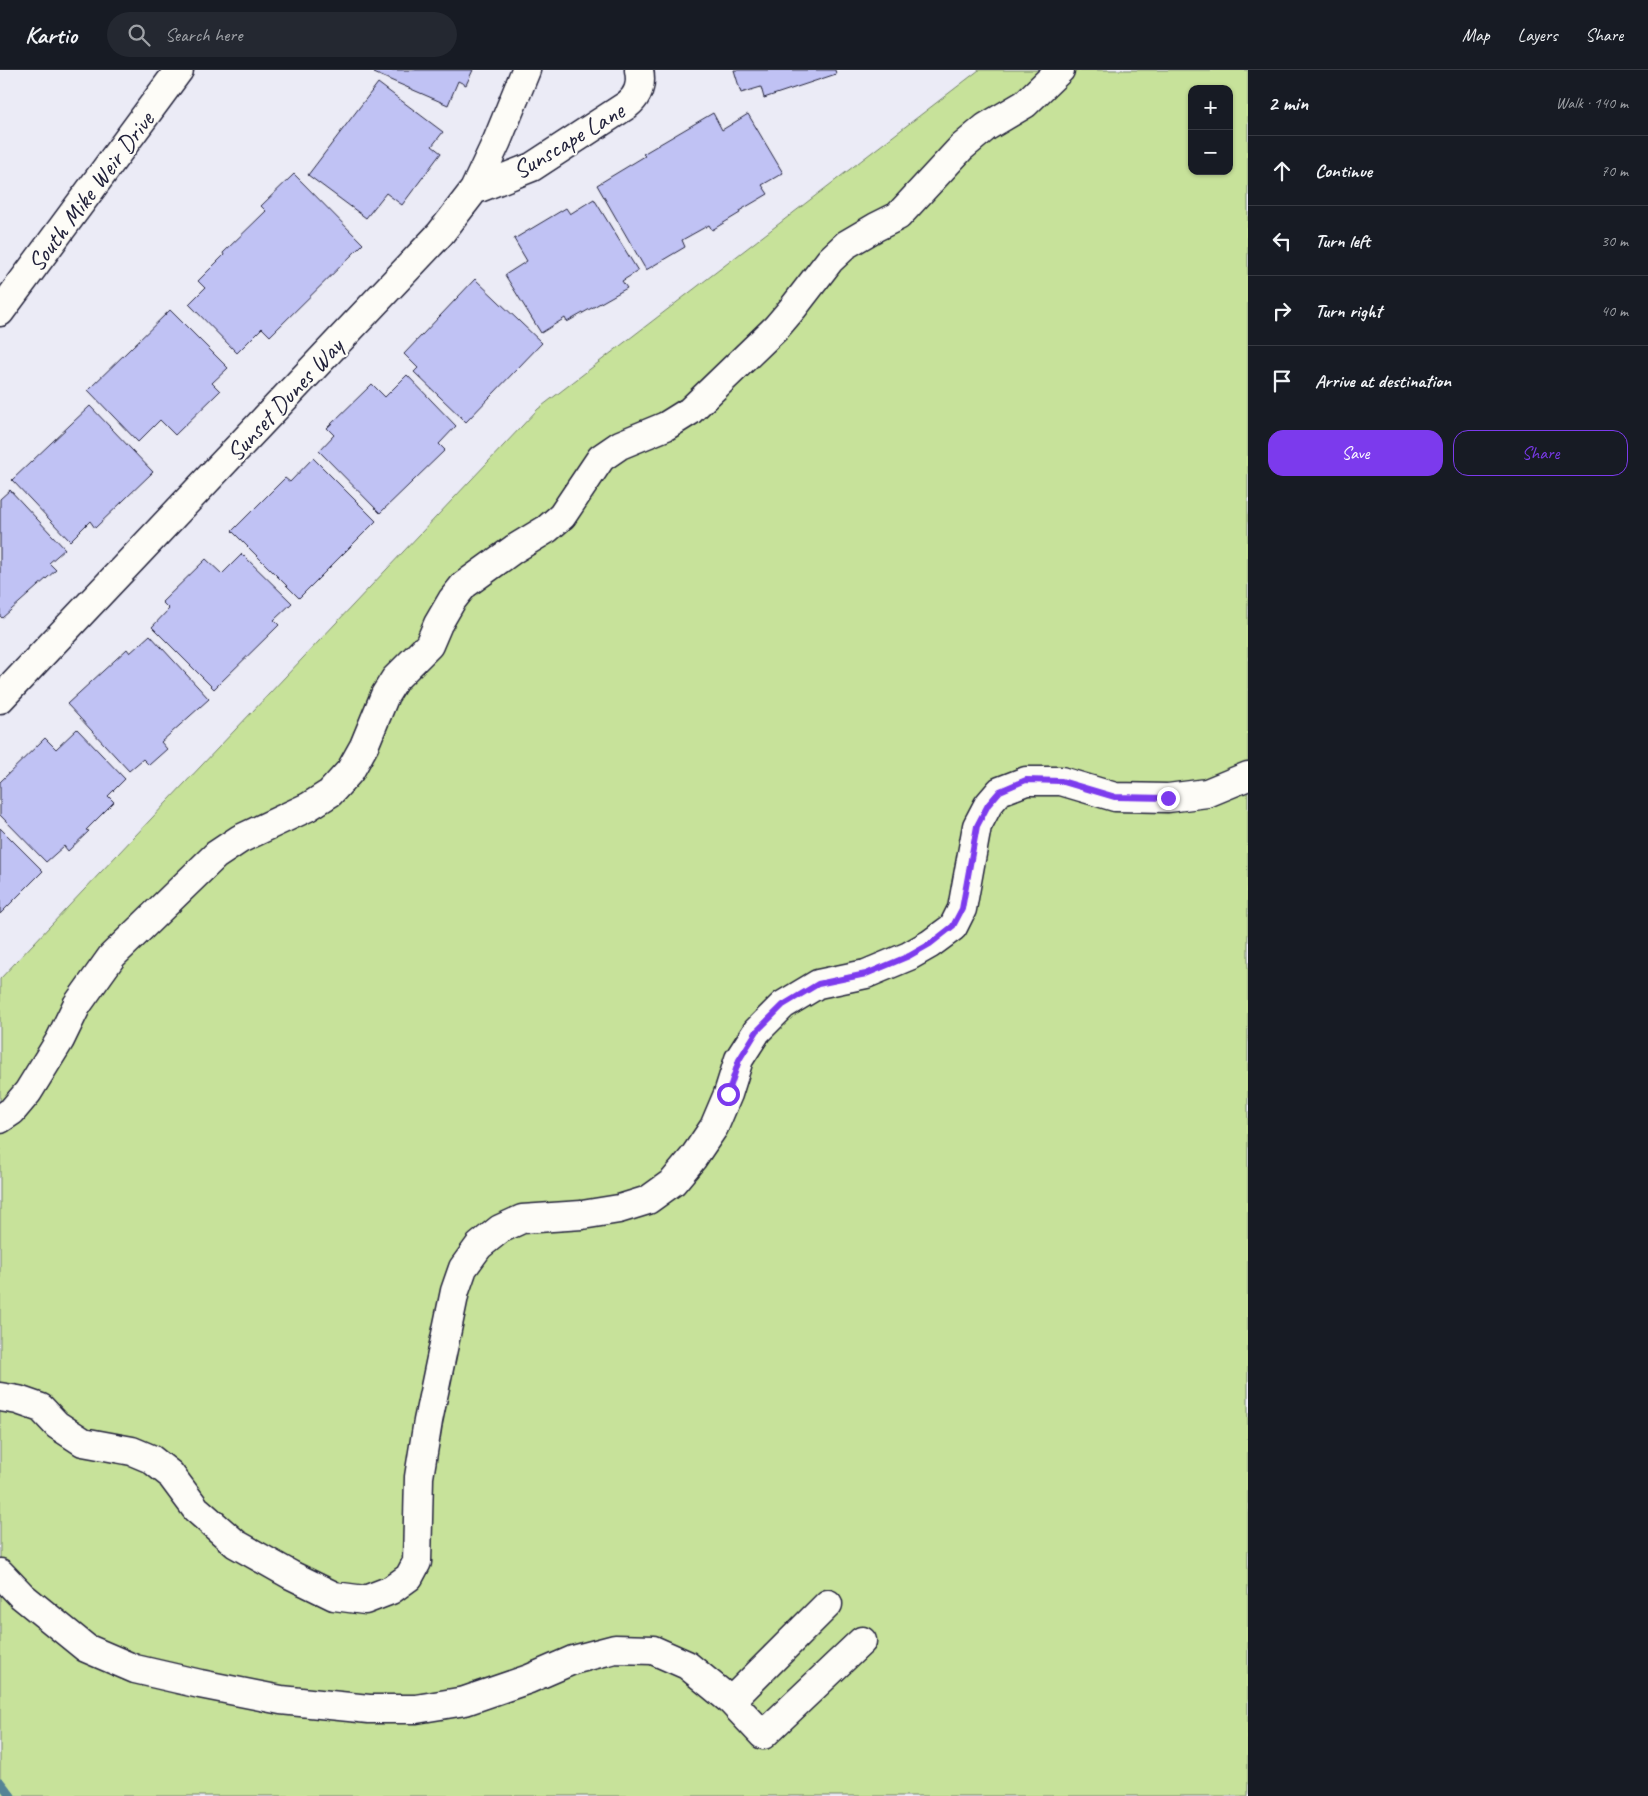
<!DOCTYPE html>
<html lang="en">
<head>
<meta charset="utf-8">
<style>
  body { margin:0; font-family:Caveat,sans-serif; background:#242831; color:#f1f3f6 }
  .controls { position:absolute; right:15px; top:15px; display:grid; overflow:hidden; border-radius:10px; box-shadow:0 1px 4px #0004 }
  .controls button { width:45px; height:45px; display:grid; place-items:center; padding:0; border:0; border-bottom:1px solid #363941; background:#171b24; color:#f1f3f6; font:25px sans-serif }
  .stop { position:absolute; width:15px; height:15px; margin:-11px; border:4px solid #7c3aed; border-radius:50%; background:#fff }
  .stop.end { background:#7c3aed; border-color:#fff; box-shadow:0 1px 5px #0008 }
  .list { margin:0; padding:0; list-style:none }
  h2 { display:flex; justify-content:space-between; align-items:center; height:65px; margin:0; padding:0 20px; font-size:21px }
  h2 small { font-size:16px; font-weight:400; color:#9ea1a6 }
  .list li { display:grid; grid-template-columns:32px 1fr auto; gap:15px; align-items:center; box-sizing:border-box; height:70px; padding:0 20px; border-top:1px solid #363941 }
  .list b { display:block; font-size:19px; white-space:nowrap }
  .list em { font-size:16px; font-style:normal; color:#9ea1a6 }
  .actions { display:flex; gap:10px; padding:15px 20px }
  .actions a { flex:1; padding:11px 0; border:1px solid #7c3aed; border-radius:15px; text-align:center; font-size:18px; color:#7c3aed }
  .actions .main { background:#7c3aed; color:#fff }
  .icon { flex:none; width:28px; height:28px; fill:none; stroke:currentColor; stroke-width:2; stroke-linecap:round; stroke-linejoin:round }
  .map { position:relative; flex:none; width:1248px; height:1726px; overflow:hidden }
  header { display:flex; align-items:center; gap:30px; box-sizing:border-box; height:70px; padding:0 25px; background:#171b24; border-bottom:1px solid #363941 }
  header strong { font-size:24px }
  nav { display:flex; gap:28px; margin-inline-start:auto; font-size:18px }
  .search { width:350px; height:45px; background:#242831; display:flex; align-items:center; gap:12px; box-sizing:border-box; padding:0 18px; border-radius:28px; color:#9ea1a6; font-size:19px }
  main { display:flex }
  aside { flex:1; background:#171b24 }
  .map>svg:first-child { display:block }
  .green { fill:#c7e29a; stroke:#74826a; fill-rule:evenodd }
  .lines { fill:none; stroke-linecap:round; stroke-linejoin:round }
  .stream { stroke:#558496; stroke-width:9 }
  .building { fill:#c0c2f4; stroke:#22223b }
  .minor-casing { stroke:#22223b; stroke-width:31 }
  .minor { stroke:#fdfcf7; stroke-width:28 }
  .route { stroke:#7c3aed; stroke-width:6 }
  .labels { text-anchor:middle; stroke-width:4.5; stroke-linejoin:round; paint-order:stroke }
  .street-label { font-size:25px; fill:#22223b; stroke:#fdfcf7 }
</style>
</head>
<body>
<header>
<strong>Kartio</strong>
<div class="search"><svg class="icon" aria-label="search" viewBox="0 0 24 24"><circle cx="10" cy="10" r="6"/><path d="M15 15l6 6"/></svg>Search here</div>
<nav><a>Map</a><a>Layers</a><a>Share</a></nav>
</header>
<main>
<div class="map">
<svg width="1248" height="1726" viewBox="0 0 1248 1726">
  <rect width="100%" height="100%" fill="#ebebf6"/>
  <filter id="ink" filterUnits="userSpaceOnUse"><feTurbulence type="fractalNoise" baseFrequency=".02" numOctaves="2"/><feDisplacementMap in="SourceGraphic" scale="10" xChannelSelector="R" yChannelSelector="G"/><feConvolveMatrix kernelMatrix="1 2 1 2 8 2 1 2 1" color-interpolation-filters="sRGB"/></filter>
  <g filter="url(#ink)">
    <path class="green" d="M979 0H1248V1726H0V909L538 339ZM1192 19H1229V101H1192Z"/>
    <g class="lines">
      <path class="stream" d="M0 1712 11 1726"/>
    </g>
    <path class="building" d="M375 0H473L466 15 458 11 448 35 374 3Z
      M734 0H835L836 4 764 28 761 17 741 23Z
      M378 13 443 62 432 76 441 83 402 135 386 123 366 148 308 105Z
      M713 43 722 60 748 44 783 103 762 115 768 124 739 141 740 143 712 160 709 155 682 170 685 177 646 200 597 115 645 86 643 84Z
      M294 104 363 174 270 266 262 258 237 283 189 234 205 218 198 211 224 185 223 183 266 141 261 136Z
      M594 129 638 201 622 211 627 218 567 252 565 248 541 263 505 205 527 191 514 169 566 138 570 144Z
      M475 209 542 273 466 352 414 302 418 298 404 284Z
      M170 240 228 298 212 313 220 321 175 365 160 350 138 372 88 320Z
      M407 305 456 356 439 374 445 380 380 443 319 381 334 365 327 358 372 314 385 327Z
      M90 336 153 402 95 458 90 451 70 471 12 410Z
      M313 388 376 451 299 528 232 461 285 408 290 412Z
      M10 420 65 479 49 493 56 500 2 548 0 546V429Z
      M242 484 292 533 274 550 279 555 214 619 152 557 169 539 162 532 206 489 222 504Z
      M150 565 209 629 161 672 167 679 149 695 143 689 129 701 67 634 127 579 130 583Z
      M77 659 125 709 108 726 114 732 86 760 89 761 68 781 64 776 46 792 0 745V712L45 668 56 679Z
      M0 758 43 801 0 844Z"/>
    <g class="lines">
      <defs>
        <path id="minor" d="M474 120 532 97 627 35C638 26 642 15 639 0
          M0 242 179 0
          M0 629 440 164 474 120 497 71 526 0
          M0 1049 12 1041 28 1022 60 970 77 935 112 886 216 785 240 769 308 737 330 723 350 701 364 676 385 625 395 609 429 575 438 554 452 530 464 515 514 479 547 459 562 446 601 388 620 375 666 356 690 341 776 258 793 238 830 190 847 174 876 157 898 146 961 78 986 57 1025 34 1060 0
          M0 1327 18 1330 41 1338 57 1355 83 1372 132 1381 151 1389 170 1404 196 1439 236 1474 291 1505 334 1526 365 1530 391 1520 409 1507 417 1492 419 1407 428 1351 455 1221 463 1198 479 1176 500 1159 522 1149 582 1145 619 1139 648 1130 673 1112 693 1088 714 1057 728 1024 739 989 757 961 783 935 818 914 866 904 909 886 930 874 953 857 962 839 977 756 988 735 1000 721 1026 711H1061L1115 727 1168 728 1207 723 1248 706
          M0 1503 22 1526 86 1578 135 1599 200 1614 281 1630 369 1639H416L465 1631 529 1609 573 1590 615 1579 653 1580 687 1595 731 1631 763 1665 862 1571
          M731 1631 828 1534"/>
      </defs>
      <use href="#minor" class="minor-casing"/>
      <use href="#minor" class="minor"/>
    </g>
  </g>
  <g class="lines" filter="url(#ink)">
    <path class="route" d="M728 1024 739 990 757 961 783 935 818 914 866 904 909 886 930 874 953 856 962 839 977 756 988 735 1000 721 1026 710 1061 711 1115 727 1168 728"/>
  </g>
  <g class="labels">
    <g class="street-label">
      <text transform="translate(568 70) rotate(-31)" y="9">Sunscape Lane</text>
      <text transform="translate(90 121) rotate(-53)" y="9">South Mike Weir Drive</text>
      <text transform="translate(284 329) rotate(-47)" y="9">Sunset Dunes Way</text>
    </g>
  </g>
</svg>
<div class="controls">
<button>+</button>
<button>−</button>
</div>
<div class="stop" style="left:728px;top:1024px"></div>
<div class="stop end" style="left:1168px;top:728px"></div>
</div>
<aside>
<h2>2 min<small>Walk · 140 m</small></h2>
<ul class="list">
<li><svg class="icon" aria-label="ahead" viewBox="0 0 24 24"><path d="M12 20V5M6 11l6-6 6 6"/></svg><div><b>Continue</b></div><em>70 m</em></li>
<li><svg class="icon" aria-label="left" viewBox="0 0 24 24"><path d="M17 20v-9H6M10 6l-5 5 5 5"/></svg><div><b>Turn left</b></div><em>30 m</em></li>
<li><svg class="icon" aria-label="right" viewBox="0 0 24 24"><path d="M7 20v-9h11M14 6l5 5-5 5"/></svg><div><b>Turn right</b></div><em>40 m</em></li>
<li><svg class="icon" aria-label="arrive" viewBox="0 0 24 24"><path d="M6 21V4h12l-3 4 3 4H6"/></svg><div><b>Arrive at destination</b></div></li>
</ul>
<div class="actions"><a class="main">Save</a><a>Share</a></div>
</aside>
</main>
</body>
</html>
